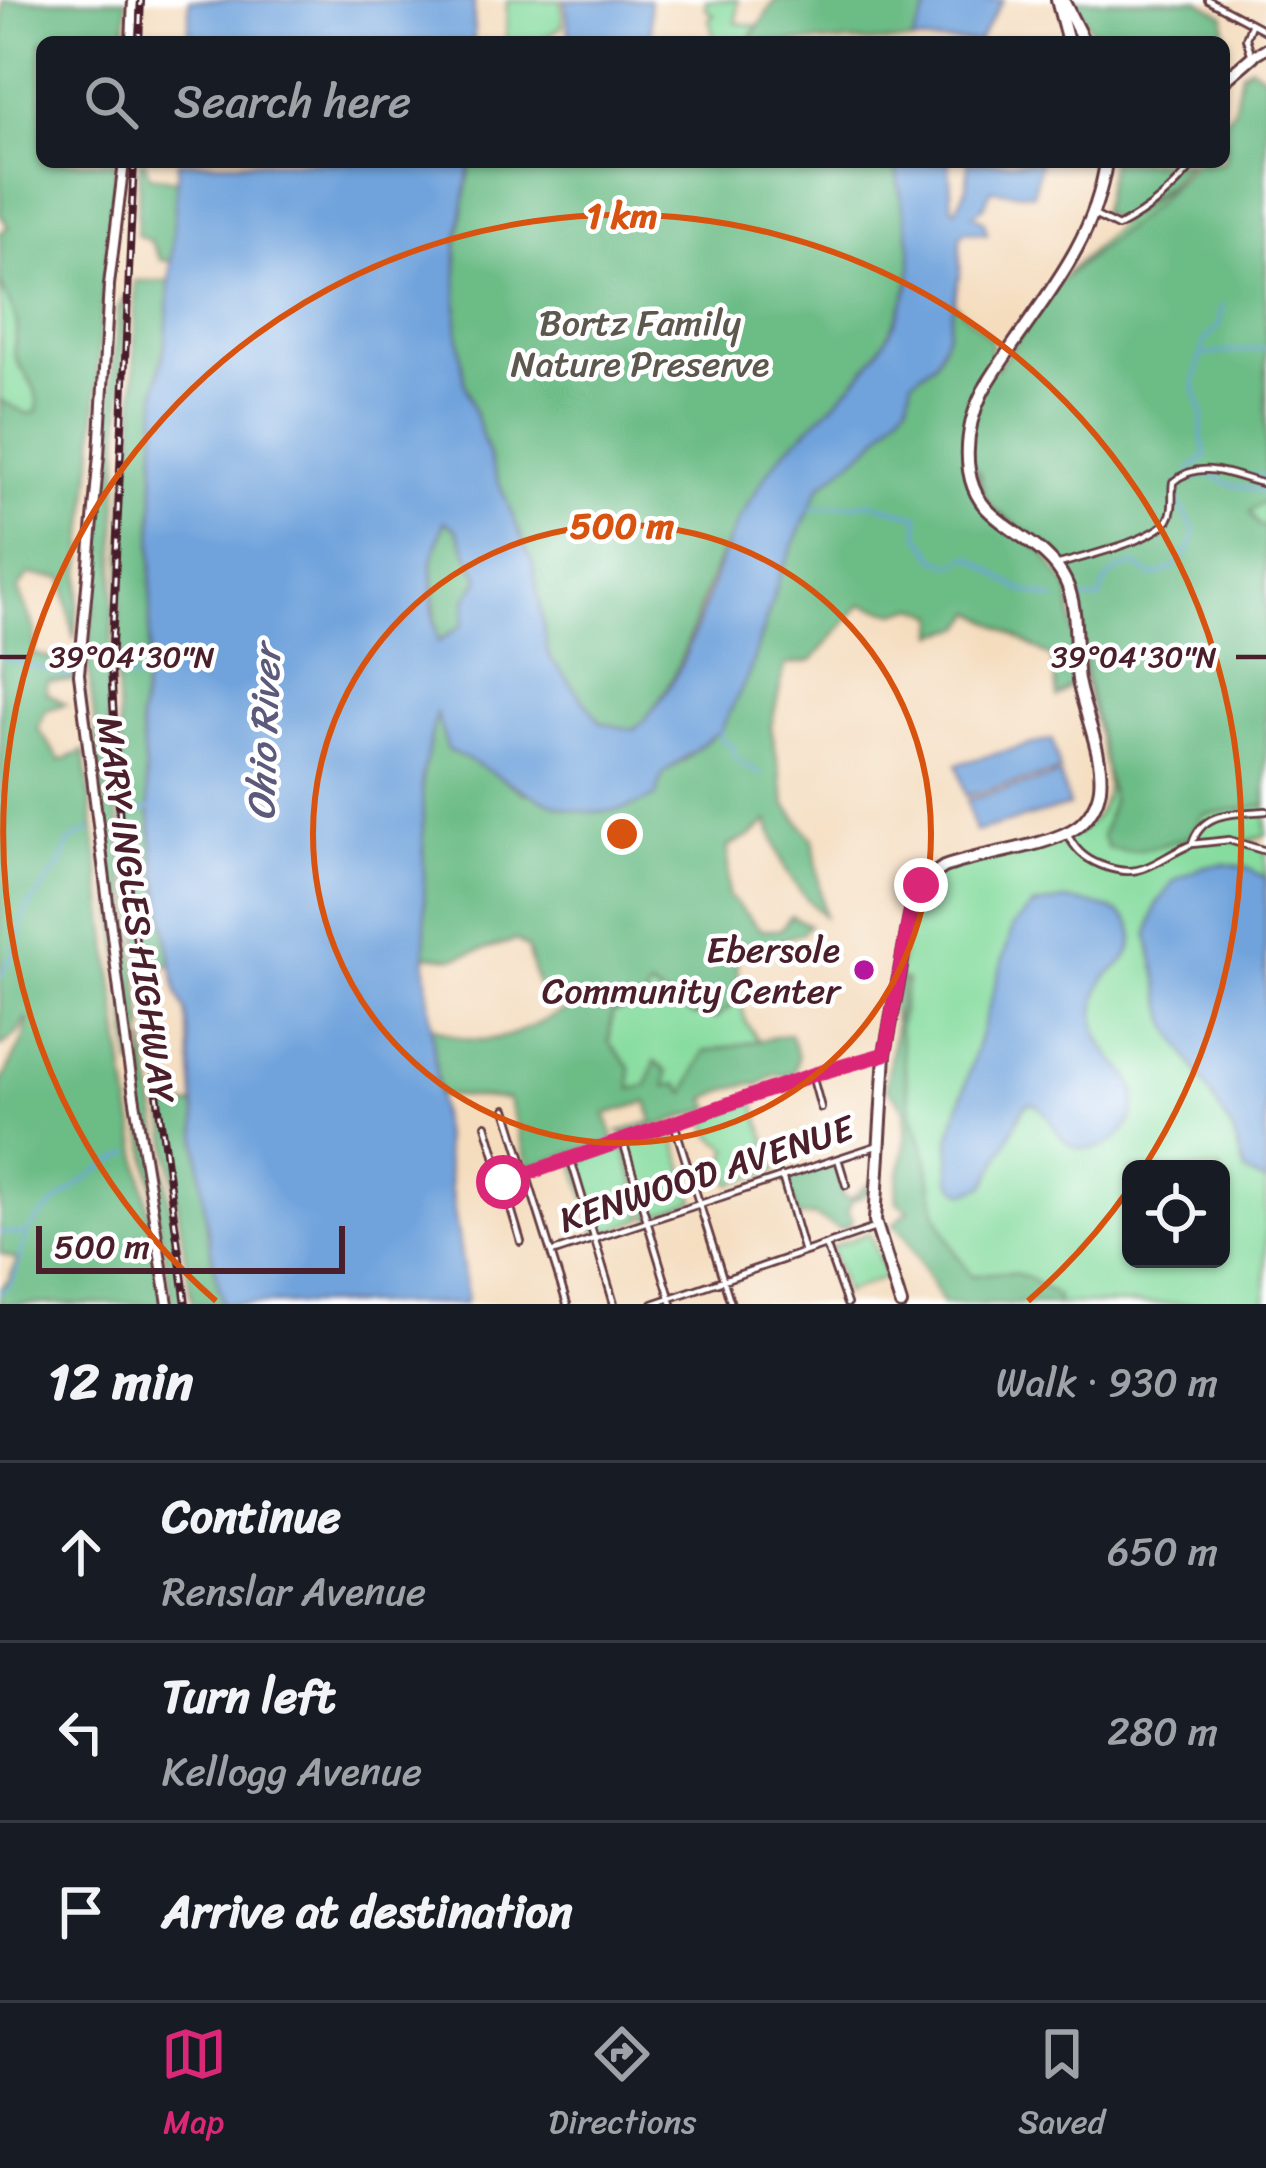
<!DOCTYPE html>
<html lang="en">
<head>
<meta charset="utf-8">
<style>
  body { margin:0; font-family:Sriracha,sans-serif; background:#20242c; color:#f1f3f6 }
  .controls { position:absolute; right:36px; bottom:36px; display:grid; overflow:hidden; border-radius:18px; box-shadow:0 3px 9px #0004 }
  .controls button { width:108px; height:108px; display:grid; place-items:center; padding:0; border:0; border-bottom:3px solid #363941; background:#171b24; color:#f1f3f6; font:60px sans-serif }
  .scale { position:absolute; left:36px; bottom:30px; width:309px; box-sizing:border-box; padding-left:12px; border:6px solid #4a1f2b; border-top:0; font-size:33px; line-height:42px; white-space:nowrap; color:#4a1f2b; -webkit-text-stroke:9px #fff; paint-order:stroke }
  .stop { position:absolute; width:36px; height:36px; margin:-27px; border:9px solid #db2777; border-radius:50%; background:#fff }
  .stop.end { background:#db2777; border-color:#fff; box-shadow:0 3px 12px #0008 }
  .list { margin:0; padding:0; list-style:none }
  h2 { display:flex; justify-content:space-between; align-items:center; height:156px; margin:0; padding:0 48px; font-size:51px }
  h2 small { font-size:39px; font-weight:400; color:#9ea1a6 }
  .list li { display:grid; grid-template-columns:78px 1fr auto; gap:36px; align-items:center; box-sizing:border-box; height:180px; padding:0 48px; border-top:3px solid #363941 }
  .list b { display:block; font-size:45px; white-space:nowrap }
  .list p { margin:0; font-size:39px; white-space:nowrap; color:#9ea1a6 }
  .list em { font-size:39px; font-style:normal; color:#9ea1a6 }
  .icon { flex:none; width:66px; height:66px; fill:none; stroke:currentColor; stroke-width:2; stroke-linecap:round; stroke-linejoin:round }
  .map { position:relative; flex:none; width:1266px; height:1304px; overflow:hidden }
  .search { position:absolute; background:#171b24; box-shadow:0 3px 9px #0004; left:36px; right:36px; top:36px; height:132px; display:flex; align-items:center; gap:30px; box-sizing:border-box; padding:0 42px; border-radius:18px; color:#9ea1a6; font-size:45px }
  .sheet { height:696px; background:#171b24 }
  nav { display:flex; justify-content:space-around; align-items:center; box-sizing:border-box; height:168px; border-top:3px solid #363941; background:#171b24; font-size:33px; color:#9ea1a6 }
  nav a { display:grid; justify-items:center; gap:6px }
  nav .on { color:#db2777 }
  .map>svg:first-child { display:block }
  .green { fill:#86dc9f; stroke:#687e65; stroke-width:3; fill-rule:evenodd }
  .forest { fill:#6cbc86; stroke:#5b6e58; stroke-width:3 }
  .water { fill:#6fa3dc; stroke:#5c6184; stroke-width:3; fill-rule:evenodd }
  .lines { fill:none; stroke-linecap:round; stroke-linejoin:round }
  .stream { stroke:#6fa3dc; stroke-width:3 }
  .minor-casing { stroke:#643b41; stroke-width:10 }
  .tertiary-casing { stroke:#643b41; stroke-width:14 }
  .primary-casing { stroke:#643b41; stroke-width:16 }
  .minor { stroke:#fff; stroke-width:4.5 }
  .tertiary { stroke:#fff; stroke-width:8 }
  .primary { stroke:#fff; stroke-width:10 }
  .rail-casing { stroke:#4a1f2b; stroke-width:8 }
  .rail { stroke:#fff; stroke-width:3; stroke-dasharray:9; stroke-linecap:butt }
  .route { stroke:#db2777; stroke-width:15 }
  .ticks { fill:none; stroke:#4a1f2b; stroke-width:4.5 }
  .ring { fill:none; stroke:#d8530f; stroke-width:6 }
  .poi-dot { fill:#b5179e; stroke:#fff; stroke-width:4.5 }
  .labels { text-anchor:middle; stroke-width:9; stroke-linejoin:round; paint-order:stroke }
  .park-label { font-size:36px; fill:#5c584e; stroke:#fff }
  .street-label { font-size:36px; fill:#4a1f2b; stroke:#fff }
  .poi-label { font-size:36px; fill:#4a1f2b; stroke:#fff; text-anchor:end }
  .water-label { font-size:39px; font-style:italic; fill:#5b5a7b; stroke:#fff }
  .ticks-label { font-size:30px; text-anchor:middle; fill:#4a1f2b; stroke:#fff; stroke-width:9; stroke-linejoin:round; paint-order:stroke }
  .centre { fill:#d8530f; stroke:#fff; stroke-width:6 }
  .ring-label { font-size:36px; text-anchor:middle; font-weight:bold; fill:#d8530f; stroke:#fff; stroke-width:9; stroke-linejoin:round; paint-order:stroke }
</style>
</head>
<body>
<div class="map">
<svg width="1266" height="1304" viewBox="0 0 1266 1304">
  <rect width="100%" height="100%" fill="#fff"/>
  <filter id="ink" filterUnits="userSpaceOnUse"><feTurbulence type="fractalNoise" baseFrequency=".00833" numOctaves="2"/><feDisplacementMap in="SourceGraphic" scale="24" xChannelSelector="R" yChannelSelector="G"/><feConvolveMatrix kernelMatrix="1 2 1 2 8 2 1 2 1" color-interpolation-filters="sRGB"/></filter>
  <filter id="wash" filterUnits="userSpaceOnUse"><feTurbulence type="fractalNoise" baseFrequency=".004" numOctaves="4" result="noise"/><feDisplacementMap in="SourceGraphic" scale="48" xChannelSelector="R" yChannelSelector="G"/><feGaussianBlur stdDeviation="2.7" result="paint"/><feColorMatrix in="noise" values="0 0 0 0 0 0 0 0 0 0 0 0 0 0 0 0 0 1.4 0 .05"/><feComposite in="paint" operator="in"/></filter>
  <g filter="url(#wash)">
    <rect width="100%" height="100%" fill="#f4dcbd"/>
    <path class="green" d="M507 0H561L563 26 537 42H506Z
      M706 0H738L736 23 757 26 748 42H715L709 19 714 15 706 9Z
      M1174 184 1266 225V835L1244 842 1266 848V1304H979L928 1210 892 1007 913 901 937 870 1069 837C1086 829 1100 816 1105 797 1113 764 1087 705 1082 669 1077 639 1084 606 1070 578 1052 539 1004 530 984 495 978 484 976 470 973 459L1067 273 1126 218ZM1131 1169H1221V1259H1131Z
      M0 279C5 294 15 308 17 324 18 333 13 343 14 352 16 372 41 379 37 412L28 414 0 400Z
      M650 987 715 1018 740 1000 746 1023 759 1041 704 1052 686 1093 666 1087 655 1062 647 1087 630 1089 609 1042 612 1012 641 1005Z
      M754 1102 776 1171 731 1184 725 1162 729 1148 712 1136 705 1118Z
      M671 1127 695 1201 649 1218 627 1144Z
      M619 1145 625 1150 644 1218 597 1236 575 1163Z
      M869 1233 886 1277 845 1293 831 1247Z"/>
    <path class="forest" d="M3 0H126L125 42H42V162H116L100 327 94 450 74 640 63 578 28 575 18 590 35 631 33 654 74 663 75 681H47L46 692 65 704 46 710 38 729 61 761 84 751 126 1082 164 1304H0V1288L9 1280 17 1260 0 1253V1085L23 1040 28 1020 25 1019 18 1033 0 1047V400L28 414 37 412C41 379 17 372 14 352 13 343 18 334 17 324 15 308 3 296 0 280 0 265 0 248 0 233L8 227 0 213Z
      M775 0H931L912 42H749Z
      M1075 0H1198L1225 16V63L1224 42H1098Z
      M1250 66 1266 77V505L1260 504 1250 512 1259 526 1266 527V805L1203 815 1188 837C1162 845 1134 856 1108 848L1102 836 1112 800 1086 675 1080 606 1072 576 1057 552 994 509 984 494 980 474 971 465 984 505 1044 553 1069 589 1078 679 1057 697 1052 658 975 612 964 627 936 634 937 615 917 607 896 613 861 604 812 661 785 665 771 727 786 805 813 839 824 916C788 882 782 866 768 821L749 837 728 846V896L761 930H780L791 916 809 925 802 933 736 954 740 1000 715 1018 693 1015 650 988 641 1005 612 1013 609 1042 630 1067 631 1089 647 1086 655 1061 667 1072 666 1086 678 1084 686 1093 704 1052 790 1034 798 1056 794 1075H774L758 1085C747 1081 717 1092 706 1099L712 1108 624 1136 619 1132 653 1121 647 1102 606 1114 614 1140 529 1167 508 1099 439 1095 430 1025C484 1055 514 1035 566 1010L564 996 539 991 527 948 517 940 453 958 425 955 422 778 436 711 448 750 479 764 525 794 662 774 689 757 749 673 781 573 820 486 871 445 907 402 912 380 935 362 947 335 953 302 992 340 990 355 997 368 1056 284 1155 204 1195 162H1224V120L1234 109 1241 72Z
      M140 162H145L149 176 177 180 172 261 161 260 150 241 137 235Z
      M471 162H896C897 195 917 249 910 280 897 334 860 382 822 419 809 432 791 442 781 456 757 489 732 530 715 568 690 625 682 686 634 730L601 724 548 655 533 565 492 466 464 381 457 323V245Z
      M1111 162H1189L1169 184 1118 220 1101 213Z
      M135 281H170L166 339 157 387 149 654 140 720 154 855 172 965 143 969 125 823 116 669 126 484 134 437Z
      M126 294 108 731 144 1030 132 1067 88 662 118 309Z
      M445 519 456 529 480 579 467 598 463 625 437 642 432 561Z
      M902 979 907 981 899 1028 911 1109 927 1157 936 1213 954 1251 972 1276C1016 1267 1022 1273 1058 1297L1057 1304H943L904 1235 893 1225 909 1210 897 1202C894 1173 913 1141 904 1111 902 1103 892 1093 886 1087Z
      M145 1040 184 1304H173L138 1102Z
      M196 1105C200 1173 205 1238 223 1304H192L163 1108Z
      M837 1162 843 1197 851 1199 870 1183V1192L852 1201 847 1211 852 1220 848 1227 839 1229 814 1216 798 1217 786 1178Z"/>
    <path class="water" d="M189 0H474V42H189Z
      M565 0H649L652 42H570Z
      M931 0H1003L978 42H912Z
      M178 162H471L457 245V322L464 381 492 466 533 565 548 655 601 723 634 730C694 678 703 586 740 518 753 496 769 467 787 449 839 398 891 356 910 281 917 249 897 195 896 162H949L952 207 956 209 967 187 968 162H1040L1033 194 991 190 984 207 973 214 984 222 987 234 965 231 960 237V272L947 335 935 362 912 380 908 402 871 445 820 486 781 573 749 673 721 730 663 774 656 796C574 841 520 782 448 750L436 714 422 778 426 969 441 1124 467 1296 465 1304H223C197 1208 198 1109 186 1011L177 993 154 855 140 720 149 654 157 387 166 339ZM444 521 456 529 480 579 467 598 463 625 438 642 433 613 432 561Z
      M1052 739 1060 771 966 796 957 764Z
      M1060 775 1069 806 975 832 967 800Z
      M1226 864 1245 867 1266 878V1183L1245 1172 1233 1132 1168 1024 1148 935 1156 905 1175 880 1205 866Z
      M1064 900C1093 903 1149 909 1129 953 1124 965 1111 970 1104 980 1096 992 1094 1011 1096 1025 1100 1051 1117 1059 1130 1079 1145 1104 1128 1139 1101 1147 1053 1161 1057 1108 1030 1103L1023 1108 986 1185 966 1193 955 1187 950 1178V1136L1013 926 1033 906Z"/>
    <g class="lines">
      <path class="stream" d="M1203 355 1266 348
        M1190 469 1206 457 1201 434 1203 415 1194 385 1204 342 1220 324 1222 306
        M1246 478 1249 475 1266 477
        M806 509 872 503 919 517 918 533 937 559 953 565 970 556 1018 589 1056 600
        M1079 600 1100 599C1103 578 1114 570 1134 565 1140 567 1144 573 1150 575 1167 580 1200 545 1194 530 1191 520 1180 508 1175 497L1180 482 1210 474 1231 485 1266 492
        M0 657 72 677
        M121 678 143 680
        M721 731 722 741 733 746 734 758 762 775
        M129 814 151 809
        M0 977 14 951 24 913 61 864 69 842 91 829
        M0 1233 27 1234
        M0 1292C23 1279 16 1254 27 1234 40 1211 106 1161 132 1153"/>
    </g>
  </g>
  <g filter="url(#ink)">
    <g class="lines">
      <defs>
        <path id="minor" d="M1208 0 1266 31
          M1251 53 1246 38 1251 25
          M1096 216 1118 227C1149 211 1174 190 1195 162
          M1059 564C1083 557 1155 540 1168 520 1175 509 1171 495 1173 482 1202 457 1233 477 1266 484
          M1066 832C1075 849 1083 858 1101 865 1143 882 1155 859 1192 844 1202 810 1236 814 1266 811
          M1192 844 1229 840 1266 851
          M812 1075 821 1108
          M506 1109 567 1304
          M674 1123 731 1304
          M486 1125 521 1242
          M623 1141 672 1304
          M571 1160 614 1304
          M839 1162 846 1185
          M782 1176 804 1252
          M503 1182 812 1075 885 1054
          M826 1245 847 1304
          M551 1253 876 1146
          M653 1304 875 1228"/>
        <path id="tertiary" d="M131 42 133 0
          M1251 57 1266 48
          M124 162 109 285 99 455 79 674 126 1046 168 1304"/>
        <path id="primary" d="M1057 0 1068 42
          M1063 0 1084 42
          M1224 81 1253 56
          M901 1304 875 1221 885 1054 913 901 926 879 944 867C981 853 1046 848 1077 827 1089 818 1098 803 1100 788 1104 754 1084 714 1078 680 1073 648 1080 609 1065 580 1049 548 1015 536 990 512 958 482 965 427 983 391 1028 314 1093 254 1106 162"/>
      </defs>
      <use href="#minor" class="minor-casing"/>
      <use href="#tertiary" class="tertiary-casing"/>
      <use href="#primary" class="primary-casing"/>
      <use href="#minor" class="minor"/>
      <use href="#tertiary" class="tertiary"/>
      <use href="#primary" class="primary"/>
      <defs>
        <path id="rail" d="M139 42 141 0
          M134 162 111 667 120 824 186 1304"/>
      </defs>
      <use href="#rail" class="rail-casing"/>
      <use href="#rail" class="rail"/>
    </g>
  </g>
  <g class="lines" filter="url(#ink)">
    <path class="route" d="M503 1182 812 1075 885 1054 910 914 921 885"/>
  </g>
  <path class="ticks" d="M0 657H30M1236 657H1266"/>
  <g class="ring">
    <circle cx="622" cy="834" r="309"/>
    <path d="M1129 1189A619 619 0 0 1 1028 1301M216 1301A619 619 0 1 1 1144 1167"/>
  </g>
  <circle class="poi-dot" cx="864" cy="970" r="12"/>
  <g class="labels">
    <g class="park-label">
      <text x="640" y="335">Bortz Family<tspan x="640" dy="41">Nature Preserve</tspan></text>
    </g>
    <g class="street-label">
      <text transform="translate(137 910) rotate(82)" y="13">MARY INGLES HIGHWAY</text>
      <text transform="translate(706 1173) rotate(-18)" y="13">KENWOOD AVENUE</text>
    </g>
    <g class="poi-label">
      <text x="840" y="962">Ebersole<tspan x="840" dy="41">Community Center</tspan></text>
    </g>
    <g class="water-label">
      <text transform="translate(263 733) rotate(-88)" y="14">Ohio River</text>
    </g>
  </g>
  <g class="ticks-label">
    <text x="132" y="667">39°04'30"N</text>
    <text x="1134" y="667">39°04'30"N</text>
  </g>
  <circle cx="622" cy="834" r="18" class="centre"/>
  <g class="ring-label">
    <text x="622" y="228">1 km</text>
    <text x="622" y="538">500 m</text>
  </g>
</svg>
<div class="controls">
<button><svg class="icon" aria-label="locate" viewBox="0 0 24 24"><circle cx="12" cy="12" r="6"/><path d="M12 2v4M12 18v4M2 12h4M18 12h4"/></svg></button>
</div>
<div class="scale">500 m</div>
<div class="stop" style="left:503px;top:1182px"></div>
<div class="stop end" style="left:921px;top:885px"></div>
<div class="search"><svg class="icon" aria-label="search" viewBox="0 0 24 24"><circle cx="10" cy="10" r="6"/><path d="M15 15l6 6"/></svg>Search here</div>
</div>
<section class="sheet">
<h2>12 min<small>Walk · 930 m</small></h2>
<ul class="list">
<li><svg class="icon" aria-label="ahead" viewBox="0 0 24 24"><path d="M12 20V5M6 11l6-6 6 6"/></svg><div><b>Continue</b><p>Renslar Avenue</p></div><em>650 m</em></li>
<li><svg class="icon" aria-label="left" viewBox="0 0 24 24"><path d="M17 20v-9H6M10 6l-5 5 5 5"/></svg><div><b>Turn left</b><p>Kellogg Avenue</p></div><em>280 m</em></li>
<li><svg class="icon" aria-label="arrive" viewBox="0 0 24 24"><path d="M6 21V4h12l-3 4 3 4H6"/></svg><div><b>Arrive at destination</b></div></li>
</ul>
</section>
<nav>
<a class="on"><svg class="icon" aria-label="map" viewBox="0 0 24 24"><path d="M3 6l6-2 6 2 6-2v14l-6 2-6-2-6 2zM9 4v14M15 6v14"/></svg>Map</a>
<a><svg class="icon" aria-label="directions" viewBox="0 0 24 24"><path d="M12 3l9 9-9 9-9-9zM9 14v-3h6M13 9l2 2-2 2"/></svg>Directions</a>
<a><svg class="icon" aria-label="saved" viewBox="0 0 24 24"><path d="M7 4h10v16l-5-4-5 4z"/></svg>Saved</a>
</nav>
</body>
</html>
